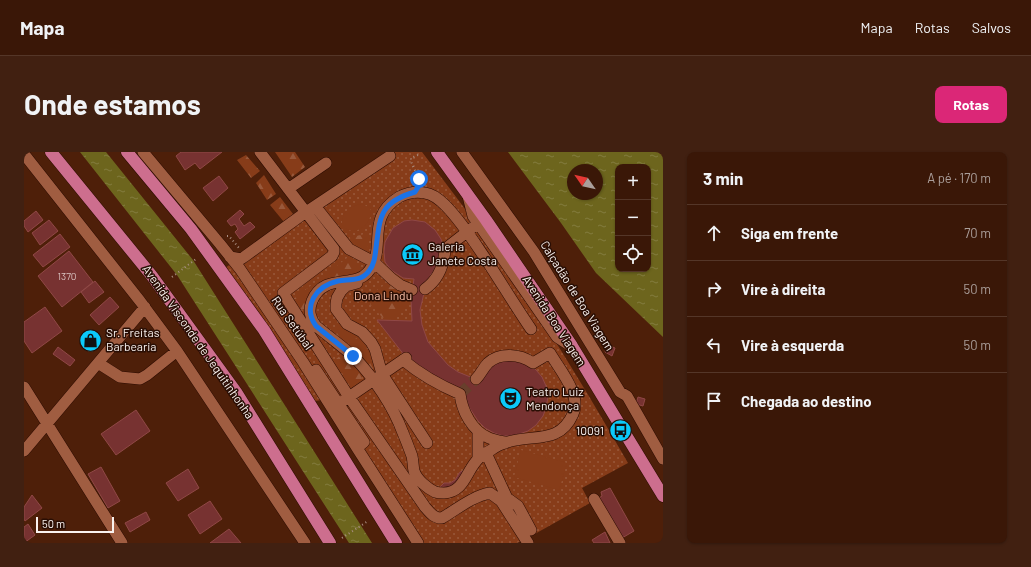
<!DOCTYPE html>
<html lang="pt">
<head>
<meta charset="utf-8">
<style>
  body { margin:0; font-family:Barlow,sans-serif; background:#412011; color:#f1f3f6 }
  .controls { position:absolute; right:12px; top:12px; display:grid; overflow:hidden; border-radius:8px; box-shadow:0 1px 3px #0004 }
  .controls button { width:36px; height:36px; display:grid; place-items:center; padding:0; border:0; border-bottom:1px solid #543628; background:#3a1707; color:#f1f3f6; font:20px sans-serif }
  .compass { position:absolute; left:543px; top:12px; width:36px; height:36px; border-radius:50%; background:#3a1707; box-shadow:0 1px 3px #0004; rotate:304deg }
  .scale { position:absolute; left:12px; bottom:10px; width:78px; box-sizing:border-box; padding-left:4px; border:2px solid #faf2ef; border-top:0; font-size:11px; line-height:14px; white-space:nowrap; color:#faf2ef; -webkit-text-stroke:3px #290e04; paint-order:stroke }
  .stop { position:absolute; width:12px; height:12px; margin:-9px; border:3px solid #1a73e8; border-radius:50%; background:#fff }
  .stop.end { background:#1a73e8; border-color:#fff; box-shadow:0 1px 4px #0008 }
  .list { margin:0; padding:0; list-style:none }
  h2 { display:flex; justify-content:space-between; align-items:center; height:52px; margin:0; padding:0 16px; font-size:17px }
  h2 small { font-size:13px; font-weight:400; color:#ab9f9b }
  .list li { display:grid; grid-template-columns:26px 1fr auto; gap:12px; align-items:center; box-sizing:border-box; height:56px; padding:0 16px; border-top:1px solid #543628 }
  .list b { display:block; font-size:15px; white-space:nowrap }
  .list em { font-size:13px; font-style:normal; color:#ab9f9b }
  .icon { flex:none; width:22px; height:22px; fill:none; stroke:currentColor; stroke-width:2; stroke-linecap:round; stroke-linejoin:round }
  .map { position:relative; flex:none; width:639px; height:391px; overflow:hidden; border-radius:8px }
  header { display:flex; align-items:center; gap:24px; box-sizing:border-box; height:56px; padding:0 20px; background:#3a1707; border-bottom:1px solid #543628 }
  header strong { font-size:19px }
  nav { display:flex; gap:22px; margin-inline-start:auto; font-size:14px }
  .intro { display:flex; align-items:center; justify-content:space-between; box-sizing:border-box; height:96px; padding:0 24px }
  h1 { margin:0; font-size:28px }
  .button { padding:10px 18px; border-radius:8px; background:#db2777; color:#fff; font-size:14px; font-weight:700 }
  main { display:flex; gap:24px; padding:0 24px }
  aside { flex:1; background:#3a1707; border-radius:8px; box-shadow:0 1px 3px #0004 }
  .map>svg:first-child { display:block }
  .green { fill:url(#green-dots) }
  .forest { fill:url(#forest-firs) }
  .pitch { fill:#873c19 }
  .water { fill:url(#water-ripples); fill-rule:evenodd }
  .building { fill:#773231; stroke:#904846 }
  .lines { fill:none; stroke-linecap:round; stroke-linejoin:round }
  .minor-tunnel { stroke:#683f2c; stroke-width:11; stroke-dasharray:11 5.5; stroke-linecap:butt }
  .minor-casing { stroke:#2c0b01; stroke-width:12 }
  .major-casing { stroke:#2c0b01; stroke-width:13 }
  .path { stroke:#a98e82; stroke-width:2; stroke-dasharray:1 3; stroke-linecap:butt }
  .minor { stroke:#a05d41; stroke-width:11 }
  .major { stroke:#cd6e8e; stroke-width:12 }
  .route { stroke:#1a73e8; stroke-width:5 }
  .labels { text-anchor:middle; stroke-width:3; stroke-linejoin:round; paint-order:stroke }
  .number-label { font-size:10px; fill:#d9c2c0 }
  .poi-label { font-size:12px; fill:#faf2ef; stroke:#290e04; text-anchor:start }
  .park-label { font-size:12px; fill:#fbc2ab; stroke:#290e04 }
  .street-label { font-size:12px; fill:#faf2ef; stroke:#290e04 }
</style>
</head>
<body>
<header>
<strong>Mapa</strong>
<nav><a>Mapa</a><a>Rotas</a><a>Salvos</a></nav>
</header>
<div class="intro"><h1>Onde estamos</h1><a class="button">Rotas</a></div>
<main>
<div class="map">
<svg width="639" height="391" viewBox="0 0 639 391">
  <defs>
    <pattern id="green-dots" width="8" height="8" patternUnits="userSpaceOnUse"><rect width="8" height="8" fill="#873c19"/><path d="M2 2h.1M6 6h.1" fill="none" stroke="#99593b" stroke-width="1.8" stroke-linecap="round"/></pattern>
    <pattern id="forest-firs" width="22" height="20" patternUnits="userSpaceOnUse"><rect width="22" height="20" fill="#873c19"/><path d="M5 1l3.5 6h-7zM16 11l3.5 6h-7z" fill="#99593b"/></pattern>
    <pattern id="water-ripples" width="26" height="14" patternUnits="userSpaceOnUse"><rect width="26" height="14" fill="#6d651d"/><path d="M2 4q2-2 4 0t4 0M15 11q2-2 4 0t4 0" fill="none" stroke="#837c3e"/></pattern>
  </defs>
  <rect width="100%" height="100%" fill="#4e1f09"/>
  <path class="green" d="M363 0H398C431 43 464 87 494 132 533 190 569 250 604 311L558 336 566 351 509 383 493 391H398L298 248 291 249 288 248 196 120 274 61Z"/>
  <path class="forest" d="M251 0H271L281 15 268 25Z
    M222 3 236 19 227 26 213 8Z
    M240 23 252 42 243 48 232 31Z
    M256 45 269 62 260 70 246 53Z
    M344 81V94L339 100 327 96 326 85 337 83Z
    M323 106 342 119 305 130 282 158 276 157V153L273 155 268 148Z
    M365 132H370L376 136 375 139 386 145 385 152C379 158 372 161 367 168L358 165 346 152C348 141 354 135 365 132Z
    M321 173 333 180 332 186 334 188 338 186C342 193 353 209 350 216 350 218 348 219 346 221L311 186 310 177Z
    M317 203 325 205 328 209V213C341 217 340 231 329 236L321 231 318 220H314L310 214 311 208Z"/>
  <path class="pitch" d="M336 52C341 53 344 54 347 58 348 73 329 87 318 73 317 61 325 55 336 52Z
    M497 298 543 311 535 338 490 325Z"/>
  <path class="water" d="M56 0H82L169 108 348 391H325L153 123Z
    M484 0H639V185L572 121 537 71ZM594 15H624V117H594ZM549 18H573V42H549Z"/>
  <path class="building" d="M157 0H198L176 17 171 11 161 18 152 4Z
    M195 24 204 36 189 49 179 36Z
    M216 58 220 62 215 67 220 74 226 70 231 75 216 87 211 80 214 77 211 72 207 74 203 69Z
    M12 59 19 68 4 80 0 74V69Z
    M25 68 34 79 16 93 8 81Z
    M388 68 401 70 411 78 417 87 419 97 412 117 407 122 400 141 396 158 398 173 404 190 424 213 434 220 449 226 472 209 493 207 508 214 512 218 518 225 522 234 524 245 522 256 519 264 512 273 504 279 489 284H479L470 281 461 276 454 269 443 252 384 208 353 168 388 169 387 147 390 127 379 126 367 118 361 110 360 100 361 90 369 76 380 69Z
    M36 82 46 95 19 115 9 103Z
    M45 99 69 130 38 155 14 124Z
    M71 129 80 140 65 151 57 140Z
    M86 145 95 155 75 173 66 163Z
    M21 155 38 179 8 201 0 189V170Z
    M65 180 75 186 69 195 60 189Z
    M584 193 591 196 588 204 581 200Z
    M34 195 51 208 46 214 29 202Z
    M614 245 621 247 619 254 612 252Z
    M112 258 126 279 92 303 77 282Z
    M77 315 96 349 84 356 64 322Z
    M164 317 175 336 154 349 142 331Z
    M442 318 425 339 414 337 420 331H426L431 328 436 320Z
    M586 336 610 379 598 386 575 346 578 344 577 340Z
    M8 343 18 356 1 369 0 367V355Z
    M186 349 198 367 176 382 164 363Z
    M122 360 126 368 106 380 101 371Z
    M4 372 11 383 0 391V375Z
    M205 377 217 391H186Z
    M581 380 586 391H570L568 388Z"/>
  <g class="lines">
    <path class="minor-tunnel" d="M436 242 452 227"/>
    <defs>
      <path id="minor" d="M119 0 196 92 216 117 279 210 333 296 394 391
        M236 0 310 97V100L308 104 259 141 325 245 401 355C407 362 410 366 418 366 433 357 449 344 466 341L477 349 504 391
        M438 0 510 100 596 240 603 244 639 307
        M0 2 116 149 153 199 281 391
        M264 37 302 11
        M444 44 449 64 533 185 547 194
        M291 54 325 97 350 110 368 127 376 133 388 138
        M206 105 217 107 220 105 282 60 366 4
        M333 131 322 134 317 139 313 146 312 152V157L323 172 338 180 347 190 351 197 358 222 403 291
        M401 137C415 127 420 113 421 97L448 76
        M379 208C397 223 415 233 436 242 438 259 448 279 465 286 470 288 476 289 481 290
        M74 211 96 225 116 227 123 223 153 199
        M292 218 340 290 333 296
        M452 227C457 222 459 216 464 211 476 200 496 202 509 211L526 201C535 217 558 243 549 262 535 294 507 281 481 291 476 292 471 295 467 298 463 300 458 303 455 306 442 318 441 340 420 341 417 341 414 341 411 340 403 336 393 328 390 319 389 314 389 308 388 304 385 296 382 288 379 281 369 254 350 226 330 205 318 194 304 184 292 174 286 166 284 159 288 149 300 120 330 137 344 120 364 97 340 67 375 45 383 41 392 39 401 41 408 42 416 48 421 53 438 70 450 90 463 109 478 132 492 155 507 177
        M0 235 98 391
        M319 249 382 206
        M0 299 121 155
        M462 301 483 346
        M454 307V280
        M473 345 483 346 494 354 507 378
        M570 347 596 391"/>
      <path id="major" d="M27 0 128 124 212 240 306 391
        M103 0 167 77 240 178 372 391
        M413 0 462 68 548 194 639 344"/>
    </defs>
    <use href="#minor" class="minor-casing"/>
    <use href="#major" class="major-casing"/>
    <path class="path" d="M394 3 387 6C387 15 394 21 396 30
      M203 84H205L215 96
      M148 125 172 107
      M318 386 344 369"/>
    <use href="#minor" class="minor"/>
    <use href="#major" class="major"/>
  </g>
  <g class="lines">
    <path class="route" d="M329 204 292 174C278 154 292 134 314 129 325 127 337 130 345 119 350 113 351 105 352 96 356 64 356 50 391 40L396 32 395 27"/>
  </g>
  <defs>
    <symbol id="museum-disc" viewBox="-11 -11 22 22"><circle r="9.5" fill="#0bcafa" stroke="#290e04"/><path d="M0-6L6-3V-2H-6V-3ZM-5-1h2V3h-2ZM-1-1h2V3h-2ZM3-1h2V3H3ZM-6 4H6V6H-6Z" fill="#111"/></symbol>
    <symbol id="shop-disc" viewBox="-11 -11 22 22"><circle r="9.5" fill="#0bcafa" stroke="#290e04"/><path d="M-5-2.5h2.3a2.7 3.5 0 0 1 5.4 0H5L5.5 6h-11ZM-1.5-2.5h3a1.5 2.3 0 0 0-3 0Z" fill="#111"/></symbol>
    <symbol id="theatre-disc" viewBox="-11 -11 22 22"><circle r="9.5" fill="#0bcafa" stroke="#290e04"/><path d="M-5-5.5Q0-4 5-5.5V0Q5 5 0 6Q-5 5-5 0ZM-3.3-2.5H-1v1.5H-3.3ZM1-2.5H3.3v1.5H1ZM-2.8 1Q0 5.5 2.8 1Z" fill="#111"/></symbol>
    <symbol id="bus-disc" viewBox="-11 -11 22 22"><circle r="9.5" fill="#0bcafa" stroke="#290e04"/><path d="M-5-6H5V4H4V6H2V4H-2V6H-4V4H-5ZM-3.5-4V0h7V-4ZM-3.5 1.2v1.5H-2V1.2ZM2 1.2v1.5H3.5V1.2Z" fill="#111"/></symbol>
  </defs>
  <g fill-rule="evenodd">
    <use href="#museum-disc" x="376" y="90" width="25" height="25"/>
    <use href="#shop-disc" x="54" y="176" width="25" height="25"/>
    <use href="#theatre-disc" x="474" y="234" width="25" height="25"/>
    <use href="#bus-disc" x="584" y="266" width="25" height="25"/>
  </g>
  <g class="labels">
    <g class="number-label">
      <text x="43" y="128">1370</text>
    </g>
    <g class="poi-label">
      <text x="404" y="99">Galeria<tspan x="404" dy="14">Janete Costa</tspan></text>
      <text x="82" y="185">Sr. Freitas<tspan x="82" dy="14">Barbearia</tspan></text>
      <text x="502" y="244">Teatro Luiz<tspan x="502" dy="14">Mendonça</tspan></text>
      <text x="580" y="283" text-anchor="end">10091</text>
    </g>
    <g class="park-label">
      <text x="359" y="148">Dona Lindu</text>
    </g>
    <g class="street-label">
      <text transform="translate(553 144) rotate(58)" y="4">Calçadão de Boa Viagem</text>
      <text transform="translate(530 169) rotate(57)" y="4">Avenida Boa Viagem</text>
      <text transform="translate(268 171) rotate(55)" y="4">Rua Setúbal</text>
      <text transform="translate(174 190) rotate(55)" y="4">Avenida Visconde de Jequitinhonha</text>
    </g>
  </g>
</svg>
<div class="controls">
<button>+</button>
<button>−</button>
<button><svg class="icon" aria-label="locate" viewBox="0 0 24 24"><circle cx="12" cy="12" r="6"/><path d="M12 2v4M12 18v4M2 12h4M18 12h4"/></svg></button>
</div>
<svg class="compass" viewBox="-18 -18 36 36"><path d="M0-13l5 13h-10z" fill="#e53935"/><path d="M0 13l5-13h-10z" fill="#ab9f9b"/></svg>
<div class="scale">50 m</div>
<div class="stop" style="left:395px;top:27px"></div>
<div class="stop end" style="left:329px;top:204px"></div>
</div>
<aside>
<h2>3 min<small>A pé · 170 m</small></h2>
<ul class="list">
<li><svg class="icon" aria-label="ahead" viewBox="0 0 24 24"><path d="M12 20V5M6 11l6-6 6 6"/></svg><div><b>Siga em frente</b></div><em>70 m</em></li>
<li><svg class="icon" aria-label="right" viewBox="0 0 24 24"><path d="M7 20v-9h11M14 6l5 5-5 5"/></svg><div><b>Vire à direita</b></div><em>50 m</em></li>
<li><svg class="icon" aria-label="left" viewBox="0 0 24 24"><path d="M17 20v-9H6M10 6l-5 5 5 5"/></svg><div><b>Vire à esquerda</b></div><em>50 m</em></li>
<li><svg class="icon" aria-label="arrive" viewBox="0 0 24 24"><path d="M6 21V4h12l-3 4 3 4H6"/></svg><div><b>Chegada ao destino</b></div></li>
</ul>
</aside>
</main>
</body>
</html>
